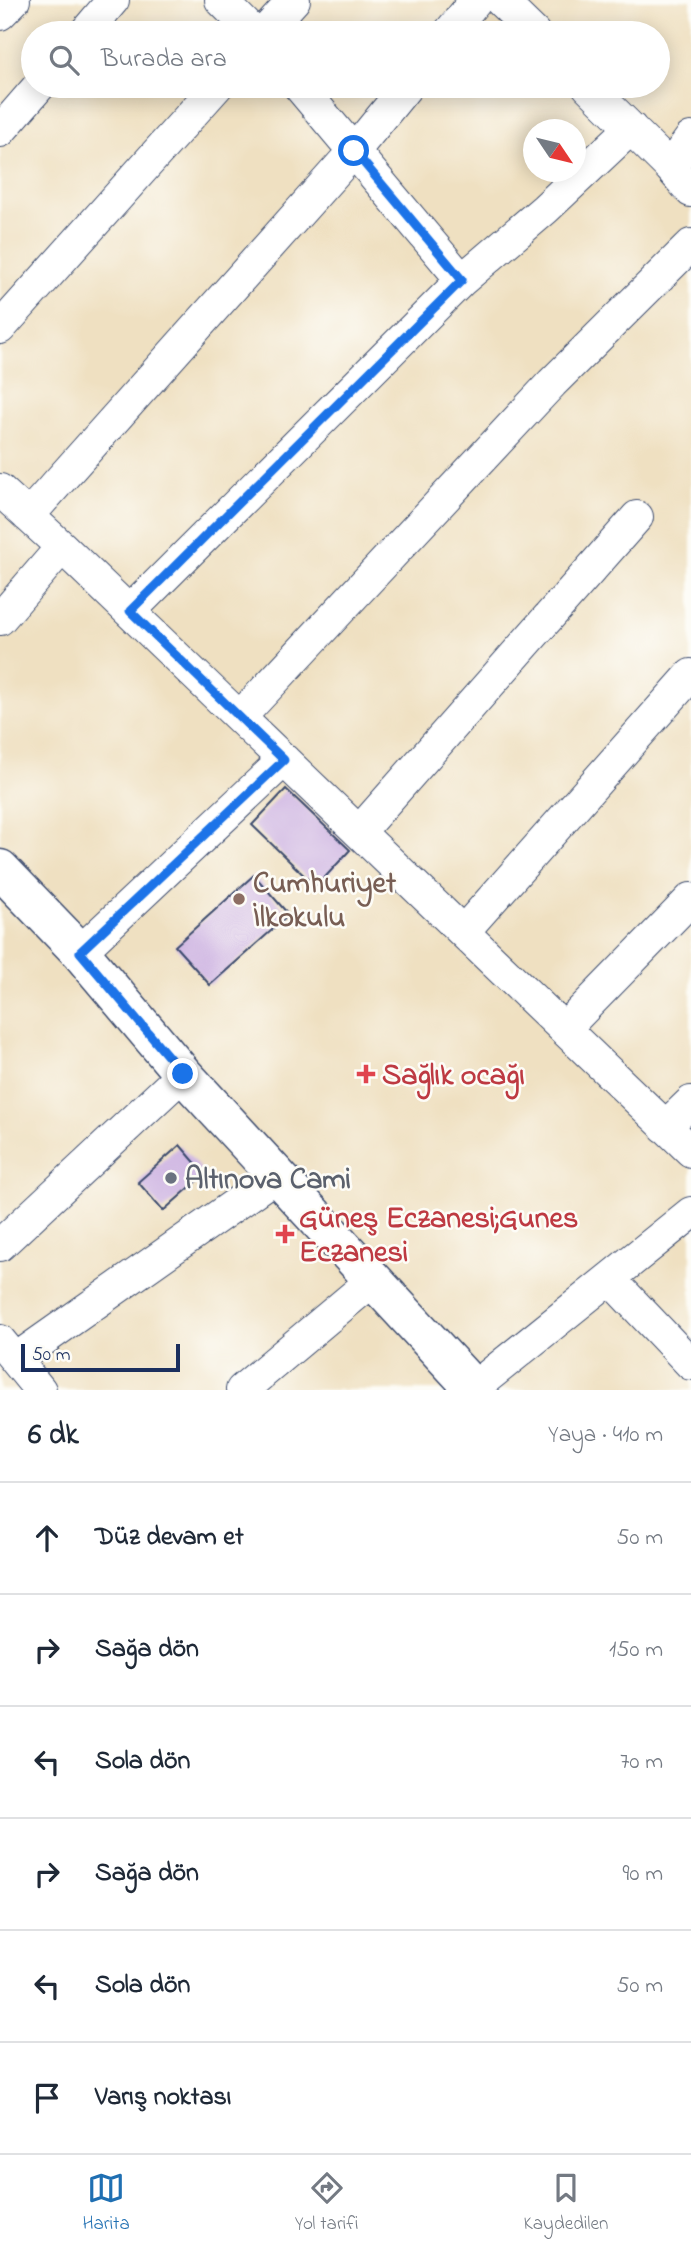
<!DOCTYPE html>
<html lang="tr">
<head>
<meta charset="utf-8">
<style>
  body { margin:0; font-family:"Indie Flower",sans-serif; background:#f2f2f3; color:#1f2937 }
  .compass { position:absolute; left:523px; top:119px; width:63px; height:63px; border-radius:50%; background:#fff; box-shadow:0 4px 18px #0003; rotate:125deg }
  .scale { position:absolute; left:21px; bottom:18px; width:159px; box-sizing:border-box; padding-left:7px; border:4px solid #1b2f5e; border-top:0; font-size:19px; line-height:24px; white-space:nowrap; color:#1b2f5e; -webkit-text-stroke:5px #fdfcf7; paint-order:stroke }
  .stop { position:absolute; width:21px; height:21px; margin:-16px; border:5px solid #1a73e8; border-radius:50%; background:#fff }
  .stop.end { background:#1a73e8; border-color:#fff; box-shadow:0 2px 7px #0008 }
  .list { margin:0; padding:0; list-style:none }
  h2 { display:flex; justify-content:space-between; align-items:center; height:91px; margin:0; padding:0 28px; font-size:30px }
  h2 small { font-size:23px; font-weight:400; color:#747a83 }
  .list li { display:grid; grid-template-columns:46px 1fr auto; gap:21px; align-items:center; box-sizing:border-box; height:112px; padding:0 28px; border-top:2px solid #e0e1e3 }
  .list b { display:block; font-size:26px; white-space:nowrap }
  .list em { font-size:23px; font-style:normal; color:#747a83 }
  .icon { flex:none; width:38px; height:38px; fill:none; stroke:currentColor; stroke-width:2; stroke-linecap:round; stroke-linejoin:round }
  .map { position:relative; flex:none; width:691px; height:1390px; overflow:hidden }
  .search { position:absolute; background:#fff; box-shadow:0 4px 18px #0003; left:21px; right:21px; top:21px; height:77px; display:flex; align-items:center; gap:18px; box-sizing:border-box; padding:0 24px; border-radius:38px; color:#747a83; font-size:26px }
  .sheet { height:763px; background:#fff }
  nav { display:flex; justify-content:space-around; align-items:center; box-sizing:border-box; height:98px; border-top:2px solid #e0e1e3; background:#fff; font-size:19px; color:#747a83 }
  nav a { display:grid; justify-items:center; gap:4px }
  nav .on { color:#1f6fb2 }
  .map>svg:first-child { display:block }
  .building { fill:#ceb4e2 }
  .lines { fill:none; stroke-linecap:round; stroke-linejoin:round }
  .minor-casing { stroke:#3b4a6d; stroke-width:34 }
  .major-casing { stroke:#3b4a6d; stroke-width:41 }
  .minor { stroke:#fff; stroke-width:32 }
  .major { stroke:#fff; stroke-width:38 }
  .route { stroke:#1a73e8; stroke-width:9 }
  .education-dot { fill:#8d6e63; stroke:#fdfcf7; stroke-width:2.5 }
  .health-dot { fill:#e0444e; stroke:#fdfcf7; stroke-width:2.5 }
  .worship-dot { fill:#6b7280; stroke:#fdfcf7; stroke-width:2.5 }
  .labels { text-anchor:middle; stroke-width:5; stroke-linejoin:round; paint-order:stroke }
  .education-label { font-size:30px; font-weight:bold; fill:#785e54; stroke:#fdfcf7; text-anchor:start }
  .health-label { font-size:30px; font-weight:bold; fill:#be3a42; stroke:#fdfcf7; text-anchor:start }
  .worship-label { font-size:30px; font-weight:bold; fill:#5b616d; stroke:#fdfcf7; text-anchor:start }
</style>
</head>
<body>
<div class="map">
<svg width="691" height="1390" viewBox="0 0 691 1390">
  <rect width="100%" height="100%" fill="#fdfcf7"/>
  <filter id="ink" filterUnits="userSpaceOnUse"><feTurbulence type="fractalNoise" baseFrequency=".0143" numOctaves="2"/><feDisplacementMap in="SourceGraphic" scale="14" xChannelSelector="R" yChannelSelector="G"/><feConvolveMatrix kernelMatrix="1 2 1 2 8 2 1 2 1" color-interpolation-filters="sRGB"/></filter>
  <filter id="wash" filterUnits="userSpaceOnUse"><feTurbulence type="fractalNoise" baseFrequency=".00686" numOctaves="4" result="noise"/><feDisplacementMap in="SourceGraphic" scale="28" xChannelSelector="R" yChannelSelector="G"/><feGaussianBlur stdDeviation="1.57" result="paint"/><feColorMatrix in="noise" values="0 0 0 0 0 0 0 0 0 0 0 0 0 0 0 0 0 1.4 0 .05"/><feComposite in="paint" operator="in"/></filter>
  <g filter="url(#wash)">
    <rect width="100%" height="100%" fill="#efe0c1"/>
    <g id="blocks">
      <path class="building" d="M286 789 350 850 316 887 252 825Z
        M254 875 289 915 210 985 175 946Z
        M180 1145 205 1174 163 1211 138 1182Z"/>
    </g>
  </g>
  <g filter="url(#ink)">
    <use href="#blocks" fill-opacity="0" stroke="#3b4a6d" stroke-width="2"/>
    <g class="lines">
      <defs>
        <path id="minor" d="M221 0 254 33
          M500 0 534 33
          M0 14 14 0
          M85 33 113 0
          M264 33 294 0
          M449 33 476 0
          M299 86 462 280
          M588 86 670 167 691 191
          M0 131 39 86
          M670 167 691 138
          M0 328 217 86
          M0 490 62 547 691 1151
          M28 516 354 151 407 86
          M130 611 462 280 545 209 631 128
          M0 619 62 547
          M240 717 552 383 691 245
          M359 832 637 517
          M463 932 691 675
          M80 952 284 760
          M564 1029 691 899
          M665 1127 691 1102
          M0 1245 183 1074
          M610 1279 691 1364
          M0 1341 40 1390
          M16 1359 277 1175
          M242 1390 373 1280
          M471 1390 691 1213"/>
        <path id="major" d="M0 869 80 952 183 1074 475 1390"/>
      </defs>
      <use href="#minor" class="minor-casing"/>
      <use href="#major" class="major-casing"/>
      <use href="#minor" class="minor"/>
      <use href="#major" class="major"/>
    </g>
  </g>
  <g class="lines" filter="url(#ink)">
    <path class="route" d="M183 1074 80 952 284 760 130 611 462 280 354 151"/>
  </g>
  <circle class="education-dot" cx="239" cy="899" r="7"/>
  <g class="health-dot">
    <path d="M362.5 1063.5h7v7h7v7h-7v7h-7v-7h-7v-7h7z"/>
    <path d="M281.5 1223.5h7v7h7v7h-7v7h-7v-7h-7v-7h7z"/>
  </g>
  <circle class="worship-dot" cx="171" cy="1178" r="7"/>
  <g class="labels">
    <g class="education-label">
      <text x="253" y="892">Cumhuriyet<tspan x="253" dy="34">İlkokulu</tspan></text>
    </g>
    <g class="health-label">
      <text x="382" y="1084">Sağlık ocağı</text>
      <text x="299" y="1227">Güneş Eczanesi;Gunes<tspan x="299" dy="34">Eczanesi</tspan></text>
    </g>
    <g class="worship-label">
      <text x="185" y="1188">Altınova Cami</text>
    </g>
  </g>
</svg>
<svg class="compass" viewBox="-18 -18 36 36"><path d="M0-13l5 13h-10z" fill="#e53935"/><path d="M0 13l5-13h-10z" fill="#747a83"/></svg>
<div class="scale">50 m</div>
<div class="stop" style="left:354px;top:151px"></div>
<div class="stop end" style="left:183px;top:1074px"></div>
<div class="search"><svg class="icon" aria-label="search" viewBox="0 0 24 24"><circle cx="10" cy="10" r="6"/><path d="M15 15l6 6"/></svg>Burada ara</div>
</div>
<section class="sheet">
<h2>6 dk<small>Yaya · 410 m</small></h2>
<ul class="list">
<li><svg class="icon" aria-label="ahead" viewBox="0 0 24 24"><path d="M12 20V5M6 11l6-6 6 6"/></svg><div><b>Düz devam et</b></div><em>50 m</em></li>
<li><svg class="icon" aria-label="right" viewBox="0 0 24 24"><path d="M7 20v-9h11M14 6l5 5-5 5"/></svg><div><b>Sağa dön</b></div><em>150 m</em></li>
<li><svg class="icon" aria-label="left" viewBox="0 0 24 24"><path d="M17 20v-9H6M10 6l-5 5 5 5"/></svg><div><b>Sola dön</b></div><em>70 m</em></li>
<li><svg class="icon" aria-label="right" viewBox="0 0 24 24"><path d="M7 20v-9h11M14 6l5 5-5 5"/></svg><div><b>Sağa dön</b></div><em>90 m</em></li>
<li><svg class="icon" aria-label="left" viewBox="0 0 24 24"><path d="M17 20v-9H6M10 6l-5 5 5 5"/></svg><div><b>Sola dön</b></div><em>50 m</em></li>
<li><svg class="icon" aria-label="arrive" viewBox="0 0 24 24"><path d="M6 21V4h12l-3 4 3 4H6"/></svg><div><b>Varış noktası</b></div></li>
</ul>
</section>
<nav>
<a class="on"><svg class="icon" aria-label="map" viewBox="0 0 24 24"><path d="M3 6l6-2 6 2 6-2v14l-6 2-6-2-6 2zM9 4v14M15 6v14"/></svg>Harita</a>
<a><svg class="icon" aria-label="directions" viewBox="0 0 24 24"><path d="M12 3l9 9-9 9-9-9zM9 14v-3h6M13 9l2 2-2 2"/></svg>Yol tarifi</a>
<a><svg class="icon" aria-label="saved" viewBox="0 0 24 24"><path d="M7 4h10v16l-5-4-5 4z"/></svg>Kaydedilen</a>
</nav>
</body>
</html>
